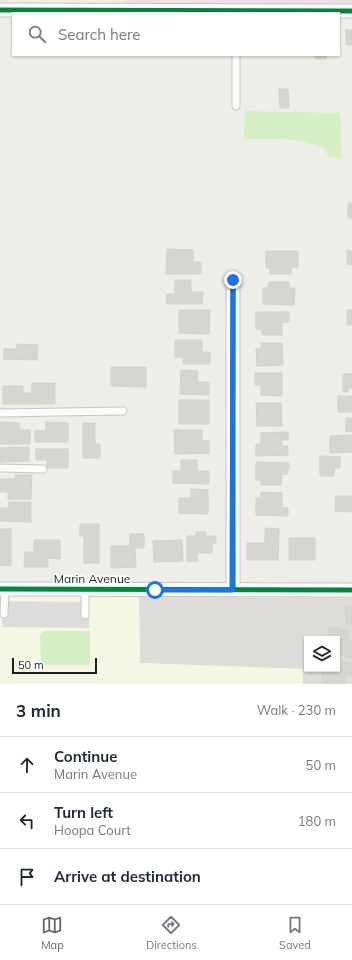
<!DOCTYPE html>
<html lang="en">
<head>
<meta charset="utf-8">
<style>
  body { margin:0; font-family:Mulish,sans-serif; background:#f2f2f3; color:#1f2937 }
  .controls { position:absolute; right:12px; bottom:12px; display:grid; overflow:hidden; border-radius:0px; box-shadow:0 1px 3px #0004 }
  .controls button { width:36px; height:36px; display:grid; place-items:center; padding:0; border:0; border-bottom:1px solid #e0e1e3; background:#fff; color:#1f2937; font:20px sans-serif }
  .scale { position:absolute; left:12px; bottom:10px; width:85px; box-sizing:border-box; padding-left:4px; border:2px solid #1f1f1f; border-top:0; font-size:11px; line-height:14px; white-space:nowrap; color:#1f1f1f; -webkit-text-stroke:3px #fff; paint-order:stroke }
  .stop { position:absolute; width:12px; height:12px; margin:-9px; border:3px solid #1a73e8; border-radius:50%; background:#fff }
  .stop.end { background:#1a73e8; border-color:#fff; box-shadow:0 1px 4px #0008 }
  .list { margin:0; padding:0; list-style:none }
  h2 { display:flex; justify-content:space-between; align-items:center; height:52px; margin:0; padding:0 16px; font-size:17px }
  h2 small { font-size:13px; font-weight:400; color:#747a83 }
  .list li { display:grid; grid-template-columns:26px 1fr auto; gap:12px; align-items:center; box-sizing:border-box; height:56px; padding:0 16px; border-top:1px solid #e0e1e3 }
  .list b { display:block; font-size:15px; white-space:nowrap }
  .list p { margin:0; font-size:13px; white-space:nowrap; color:#747a83 }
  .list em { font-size:13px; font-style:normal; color:#747a83 }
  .icon { flex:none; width:22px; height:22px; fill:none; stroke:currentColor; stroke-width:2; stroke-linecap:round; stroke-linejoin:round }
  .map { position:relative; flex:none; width:352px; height:684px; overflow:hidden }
  .search { position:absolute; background:#fff; box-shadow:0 1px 3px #0004; left:12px; right:12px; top:12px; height:44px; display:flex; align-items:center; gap:10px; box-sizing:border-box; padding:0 14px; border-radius:0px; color:#747a83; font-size:15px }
  .sheet { height:220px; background:#fff }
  nav { display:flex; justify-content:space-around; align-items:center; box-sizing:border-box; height:56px; border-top:1px solid #e0e1e3; background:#fff; font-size:11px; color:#747a83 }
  nav a { display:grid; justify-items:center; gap:2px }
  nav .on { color:#676765 }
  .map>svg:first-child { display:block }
  .residential { fill:#dddcd9; fill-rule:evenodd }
  .industrial { fill:#ece0e6 }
  .education { fill:#f5f7e4 }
  .grass { fill:#d4efc4 }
  .parking { fill:#dcdcda }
  .building { fill:#d7d5d0; stroke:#d1cfc9 }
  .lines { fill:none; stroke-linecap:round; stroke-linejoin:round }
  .lane-casing { stroke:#c6c6c4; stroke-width:9 }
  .street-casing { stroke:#c6c6c4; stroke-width:15 }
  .lane { stroke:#fcfcfc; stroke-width:7 }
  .street { stroke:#fcfcfc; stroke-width:13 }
  .cycleway-casing { stroke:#fff; stroke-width:8 }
  .cycleway { stroke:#00873e; stroke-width:5 }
  .route { stroke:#1a73e8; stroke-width:5 }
  .labels { text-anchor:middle; stroke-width:3.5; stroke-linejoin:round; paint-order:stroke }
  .street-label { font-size:12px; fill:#1f1f1f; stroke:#fff }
</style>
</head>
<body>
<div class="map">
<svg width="352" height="684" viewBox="0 0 352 684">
  <rect width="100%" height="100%" fill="#eeede8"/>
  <path class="residential" d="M139 597 352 598V684H303V669L140 663ZM307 639H337V669H307Z"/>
  <path class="industrial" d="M124 0H352V11H124Z"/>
  <path class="education" d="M0 597H139L140 663 303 669V684H0Z"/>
  <path class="grass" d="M245 111 340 113 342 158H330L322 147 303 141 285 139H244Z
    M44 631H90V665H41L40 636Z"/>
  <path class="parking" d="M2 601 89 602V628L2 627Z"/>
  <path class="building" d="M346 30H352V45H346Z
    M315 55H326V59H315Z
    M279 89H288L289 108H280Z
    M348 203H352V218H348Z
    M167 249 193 250V262H201V274H166Z
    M347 250 352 251V265L347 264Z
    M266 251H298V267H291V274H270V268H266Z
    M175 280H191V292H203L202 304H166L167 294H175Z
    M269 282H289V288H295L294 305 263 304V288H268Z
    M179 310H210L209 334 179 333Z
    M347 310H352V325H347Z
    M256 312H289V322H282V335H262V329H256Z
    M175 340H202V352H210V364H183V357H175Z
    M261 343H282L283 365 257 366 256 349H262Z
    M17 344 38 345 37 360 4 359V349H17Z
    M111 367H146V387L111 386Z
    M181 370 198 371 197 382H209V395L180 394Z
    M255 373H282V396L261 395V385H255Z
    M343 374H352V388H348V392H343Z
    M32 383H55V404H3V386H23V393H32Z
    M338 396H352V412H338Z
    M179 400H209V424H179Z
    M256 403H281L282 426H257Z
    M346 418H352V431L346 432Z
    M0 422 19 423V430H30V444H0Z
    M46 422 68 423V442H35V431H46Z
    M83 423H95V444H100V458H83Z
    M174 430H202V441H209V453L175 454Z
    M288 432V440H282V446H288V455L256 456V444H261V433Z
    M352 435V452L330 453V436Z
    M29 447V461L0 462V448Z
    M36 449H68V468H47V460H36Z
    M320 456 340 457V468H334V476H320Z
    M181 460H197V471H209V484L173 483V471H181Z
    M256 462 289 463V469H287V474H282L281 485H261V480H256Z
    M15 475H32L31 499H8V492H0V479H15Z
    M191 489 208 490V514L179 513V498H191Z
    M261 492 282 493V508H288V516L256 515V498H261Z
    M336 496H352V512L335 511Z
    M9 502H31V522L0 521V508H9Z
    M80 524H99V563H84V536H80Z
    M265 528 279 529 278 560H247V543H265Z
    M0 529H11V566L0 565Z
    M196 532H206V536H216V543H212V553H197V561H187V536H196Z
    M130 534H144V548H135L136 567 111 568V546H130Z
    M289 538H315V560H289Z
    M34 540H60V559L48 558V567H24L25 552H34Z
    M182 540 183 561 154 562 153 541Z
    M345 606H352V623H346Z
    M330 627 349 632 347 639 352 641V658L337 654V639H327Z
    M337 661 352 663V675L346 674 344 684 322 682 323 669H337Z"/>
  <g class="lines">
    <defs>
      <path id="lane" d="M236 55V106
        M0 413 123 411
        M0 468 43 469
        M85 589V615
        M4 614 5 589"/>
      <path id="street" d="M0 10 352 11
        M0 589 352 590
        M233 590V280"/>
    </defs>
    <use href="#lane" class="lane-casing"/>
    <use href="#street" class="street-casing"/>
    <use href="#lane" class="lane"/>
    <use href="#street" class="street"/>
    <defs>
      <path id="cycleway" d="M0 10 352 11
        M0 589 352 590
        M233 590V280"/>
    </defs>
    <use href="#cycleway" class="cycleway-casing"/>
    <use href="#cycleway" class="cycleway"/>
  </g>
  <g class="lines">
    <path class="route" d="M155 590H232L233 280"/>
  </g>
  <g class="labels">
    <g class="street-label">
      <text x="92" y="583">Marin Avenue</text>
    </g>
  </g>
</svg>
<div class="controls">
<button><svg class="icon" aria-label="layers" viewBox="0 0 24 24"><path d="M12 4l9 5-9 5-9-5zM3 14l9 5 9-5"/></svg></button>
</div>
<div class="scale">50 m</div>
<div class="stop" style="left:155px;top:590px"></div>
<div class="stop end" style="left:233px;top:280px"></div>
<div class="search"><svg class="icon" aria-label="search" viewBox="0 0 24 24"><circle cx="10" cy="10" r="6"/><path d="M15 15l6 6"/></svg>Search here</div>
</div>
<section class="sheet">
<h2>3 min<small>Walk · 230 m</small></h2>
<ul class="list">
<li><svg class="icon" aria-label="ahead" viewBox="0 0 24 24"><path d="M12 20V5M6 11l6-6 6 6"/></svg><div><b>Continue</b><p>Marin Avenue</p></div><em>50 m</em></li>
<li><svg class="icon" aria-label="left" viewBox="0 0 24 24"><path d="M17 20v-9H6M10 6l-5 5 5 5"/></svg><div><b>Turn left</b><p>Hoopa Court</p></div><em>180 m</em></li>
<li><svg class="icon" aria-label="arrive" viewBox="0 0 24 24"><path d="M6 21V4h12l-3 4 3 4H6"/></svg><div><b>Arrive at destination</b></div></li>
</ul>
</section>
<nav>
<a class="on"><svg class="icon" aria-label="map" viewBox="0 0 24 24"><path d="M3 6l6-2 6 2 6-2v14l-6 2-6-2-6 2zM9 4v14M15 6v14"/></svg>Map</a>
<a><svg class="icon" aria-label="directions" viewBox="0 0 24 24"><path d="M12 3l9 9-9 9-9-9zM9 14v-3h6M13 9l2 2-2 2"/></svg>Directions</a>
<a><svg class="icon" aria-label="saved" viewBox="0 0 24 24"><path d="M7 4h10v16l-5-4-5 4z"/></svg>Saved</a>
</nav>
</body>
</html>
